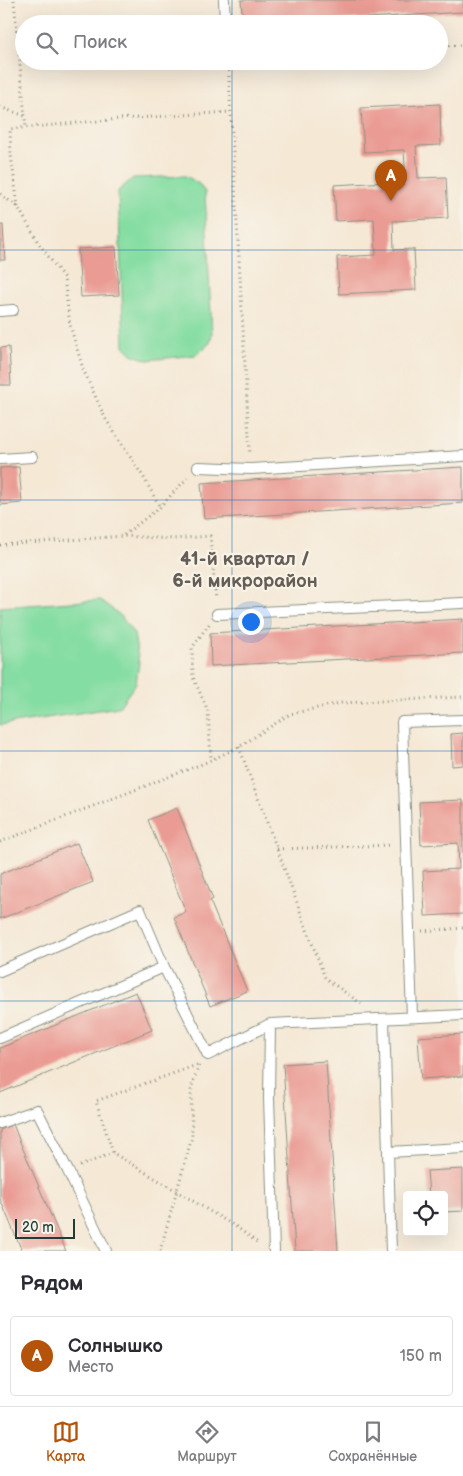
<!DOCTYPE html>
<html lang="ru">
<head>
<meta charset="utf-8">
<style>
  body { margin:0; font-family:"Balsamiq Sans",sans-serif; background:#f7f7f7; color:#2b2b33 }
  .controls { position:absolute; right:15px; bottom:15px; display:grid; overflow:hidden; border-radius:5px; box-shadow:0 5px 20px #0002 }
  .controls button { width:45px; height:45px; display:grid; place-items:center; padding:0; border:0; border-bottom:1px solid #e1e1e2; background:#fff; color:#2b2b33; font:25px sans-serif }
  .scale { position:absolute; left:15px; bottom:12px; width:60px; box-sizing:border-box; padding-left:5px; border:2px solid #1f3d34; border-top:0; font-size:14px; line-height:18px; white-space:nowrap; color:#1f3d34; -webkit-text-stroke:4px #f7f3e8; paint-order:stroke }
  .you { position:absolute; left:250px; top:621px; width:18px; height:18px; margin:-12px; border:4px solid #fff; border-radius:50%; background:#1a73e8; box-shadow:0 0 0 8px #1a73e833 }
  .badge { display:grid; place-items:center; width:32px; height:32px; border-radius:50%; background:#b45309; color:#fff; font-size:16px; font-weight:700 }
  .pin { position:absolute; translate:-50% -41px; filter:drop-shadow(0 1px 2px #0008) }
  .pin::after { content:''; position:absolute; top:26px; width:18px; height:15px; background:inherit; clip-path:polygon(0 0,100% 0,50% 100%) }
  .list { margin:0; padding:0; list-style:none }
  h2 { display:flex; justify-content:space-between; align-items:center; height:65px; margin:0; padding:0 20px; font-size:21px }
  h2 small { font-size:16px; font-weight:400; color:#7c7c81 }
  .list li { display:grid; grid-template-columns:32px 1fr auto; gap:15px; align-items:center; box-sizing:border-box; height:80px; margin:0 10px 10px; padding:0 10px; border:1px solid #e1e1e2; border-radius:5px }
  .list b { display:block; font-size:19px; white-space:nowrap }
  .list p { margin:0; font-size:16px; white-space:nowrap; color:#7c7c81 }
  .list em { font-size:16px; font-style:normal; color:#7c7c81 }
  .icon { flex:none; width:28px; height:28px; fill:none; stroke:currentColor; stroke-width:2; stroke-linecap:round; stroke-linejoin:round }
  .map { position:relative; flex:none; width:463px; height:1251px; overflow:hidden }
  .search { position:absolute; background:#fff; box-shadow:0 5px 20px #0002; left:15px; right:15px; top:15px; height:55px; display:flex; align-items:center; gap:12px; box-sizing:border-box; padding:0 18px; border-radius:28px; color:#7c7c81; font-size:19px }
  .sheet { height:155px; background:#fff }
  nav { display:flex; justify-content:space-around; align-items:center; box-sizing:border-box; height:70px; border-top:1px solid #e1e1e2; background:#fff; font-size:14px; color:#7c7c81 }
  nav a { display:grid; justify-items:center; gap:2px }
  nav .on { color:#b45309 }
  .map>svg:first-child { display:block }
  .green { fill:#84dda2; stroke:#528d6b }
  .building { fill:#ea9c94 }
  .lines { fill:none; stroke-linecap:round; stroke-linejoin:round }
  .service-casing { stroke:#8a9284; stroke-width:12 }
  .path { stroke:#8a9284; stroke-width:3; stroke-dasharray:1 4; stroke-linecap:butt }
  .service { stroke:#fff; stroke-width:10 }
  .grid { fill:none; stroke:#1f6fb2; stroke-width:1; stroke-opacity:0.55 }
  .labels { text-anchor:middle; stroke-width:4.5; stroke-linejoin:round; paint-order:stroke }
  .quarter-label { font-size:19px; font-weight:bold; fill:#665e56; stroke:#f7f3e8 }
</style>
</head>
<body>
<div class="map">
<svg width="463" height="1251" viewBox="0 0 463 1251">
  <rect width="100%" height="100%" fill="#f7f3e8"/>
  <filter id="ink" filterUnits="userSpaceOnUse"><feTurbulence type="fractalNoise" baseFrequency=".02" numOctaves="2"/><feDisplacementMap in="SourceGraphic" scale="10" xChannelSelector="R" yChannelSelector="G"/><feConvolveMatrix kernelMatrix="1 2 1 2 8 2 1 2 1" color-interpolation-filters="sRGB"/></filter>
  <filter id="wash" filterUnits="userSpaceOnUse"><feTurbulence type="fractalNoise" baseFrequency=".0096" numOctaves="4" result="noise"/><feDisplacementMap in="SourceGraphic" scale="20" xChannelSelector="R" yChannelSelector="G"/><feGaussianBlur stdDeviation="1.12" result="paint"/><feColorMatrix in="noise" values="0 0 0 0 0 0 0 0 0 0 0 0 0 0 0 0 0 1.4 0 .05"/><feComposite in="paint" operator="in"/></filter>
  <g filter="url(#wash)">
    <rect width="100%" height="100%" fill="#f5e8d5"/>
    <path class="green" d="M186 176 198 183 205 192 212 334 210 343 196 355 148 360 133 355 124 346 118 191 133 178Z
      M100 600 120 615 134 634 139 663 136 683 119 707 0 725V607Z"/>
    <g id="blocks">
      <path class="building" d="M241 0H463V12L274 24H243Z
        M440 104 441 145 416 146 418 178 446 177 448 218 393 221 394 250 414 249 416 290 339 294 337 257 376 255 374 219 336 221 334 185 406 181 404 150 364 152 361 108Z
        M0 225H3L5 260H0Z
        M116 247 119 295 81 297 78 249Z
        M9 347 11 385H0V348Z
        M19 467 22 503 0 505V468Z
        M463 467V503L204 519 201 483Z
        M463 619V653L211 666 210 633Z
        M463 733V765L452 766 451 734Z
        M463 800V914L425 916 423 871 459 869 458 843 421 845 419 802Z
        M177 808 213 899 210 901 247 991 210 1006 174 917 186 912 148 820Z
        M77 843 93 882 0 919V874Z
        M136 992 152 1030 0 1093V1048Z
        M463 1034V1076L421 1079 418 1037Z
        M326 1061 338 1251H295L283 1064Z
        M13 1124 20 1142 66 1251H22L0 1199V1130Z
        M463 1169V1211L444 1212V1195H429L427 1171Z"/>
    </g>
  </g>
  <g filter="url(#ink)">
    <use href="#blocks" fill-opacity="0" stroke="#8a9284" stroke-width="1"/>
    <g class="lines">
      <defs>
        <path id="service" d="M224 0 225 24
          M0 311 13 310
          M0 459 32 457
          M198 467 251 469 463 456
          M217 614 463 603
          M164 967 208 1055 270 1024 463 1015
          M0 971 140 910 164 967 0 1038
          M412 1017 402 722 463 720
          M384 1019 391 1251
          M270 1024 269 1098 274 1251
          M0 1123 37 1110 68 1171 106 1251
          M388 1152 463 1148"/>
      </defs>
      <use href="#service" class="service-casing"/>
      <path class="path" d="M14 0 26 128
        M439 46 463 45
        M228 61 250 455
        M0 107 25 116
        M0 194 18 207 38 242 64 278 70 325 83 369 105 418 144 478 160 507
        M18 207 11 155 10 129 120 119 230 112
        M124 535 160 507 188 477
        M0 545 124 536 173 539 210 536 216 600
        M209 624 192 648 193 677 208 711 211 759
        M239 747 325 978 363 1005
        M0 842 202 764 239 747 290 714 340 703 463 697
        M277 849 391 845
        M422 931 463 928
        M197 1065 96 1101 113 1153 238 1228 258 1243
        M80 1166 113 1153
        M160 1251 192 1137 191 1089 199 1065"/>
      <use href="#service" class="service"/>
    </g>
  </g>
  <path class="grid" d="M232 0V24M232 61V1251M0 250H463M0 500H463M0 751H463M0 1001H463"/>
  <g class="labels">
    <g class="quarter-label">
      <text x="245" y="565">41-й квартал /<tspan x="245" dy="22">6-й микрорайон</tspan></text>
    </g>
  </g>
</svg>
<div class="controls">
<button><svg class="icon" aria-label="locate" viewBox="0 0 24 24"><circle cx="12" cy="12" r="6"/><path d="M12 2v4M12 18v4M2 12h4M18 12h4"/></svg></button>
</div>
<div class="scale">20 m</div>
<div class="you"></div>
<div class="pin badge" style="left:391px;top:201px">A</div>
<div class="search"><svg class="icon" aria-label="search" viewBox="0 0 24 24"><circle cx="10" cy="10" r="6"/><path d="M15 15l6 6"/></svg>Поиск</div>
</div>
<section class="sheet">
<h2>Рядом<small></small></h2>
<ul class="list">
<li><span class="badge">A</span><div><b>Солнышко</b><p>Место</p></div><em>150 m</em></li>
</ul>
</section>
<nav>
<a class="on"><svg class="icon" aria-label="map" viewBox="0 0 24 24"><path d="M3 6l6-2 6 2 6-2v14l-6 2-6-2-6 2zM9 4v14M15 6v14"/></svg>Карта</a>
<a><svg class="icon" aria-label="directions" viewBox="0 0 24 24"><path d="M12 3l9 9-9 9-9-9zM9 14v-3h6M13 9l2 2-2 2"/></svg>Маршрут</a>
<a><svg class="icon" aria-label="saved" viewBox="0 0 24 24"><path d="M7 4h10v16l-5-4-5 4z"/></svg>Сохранённые</a>
</nav>
</body>
</html>
